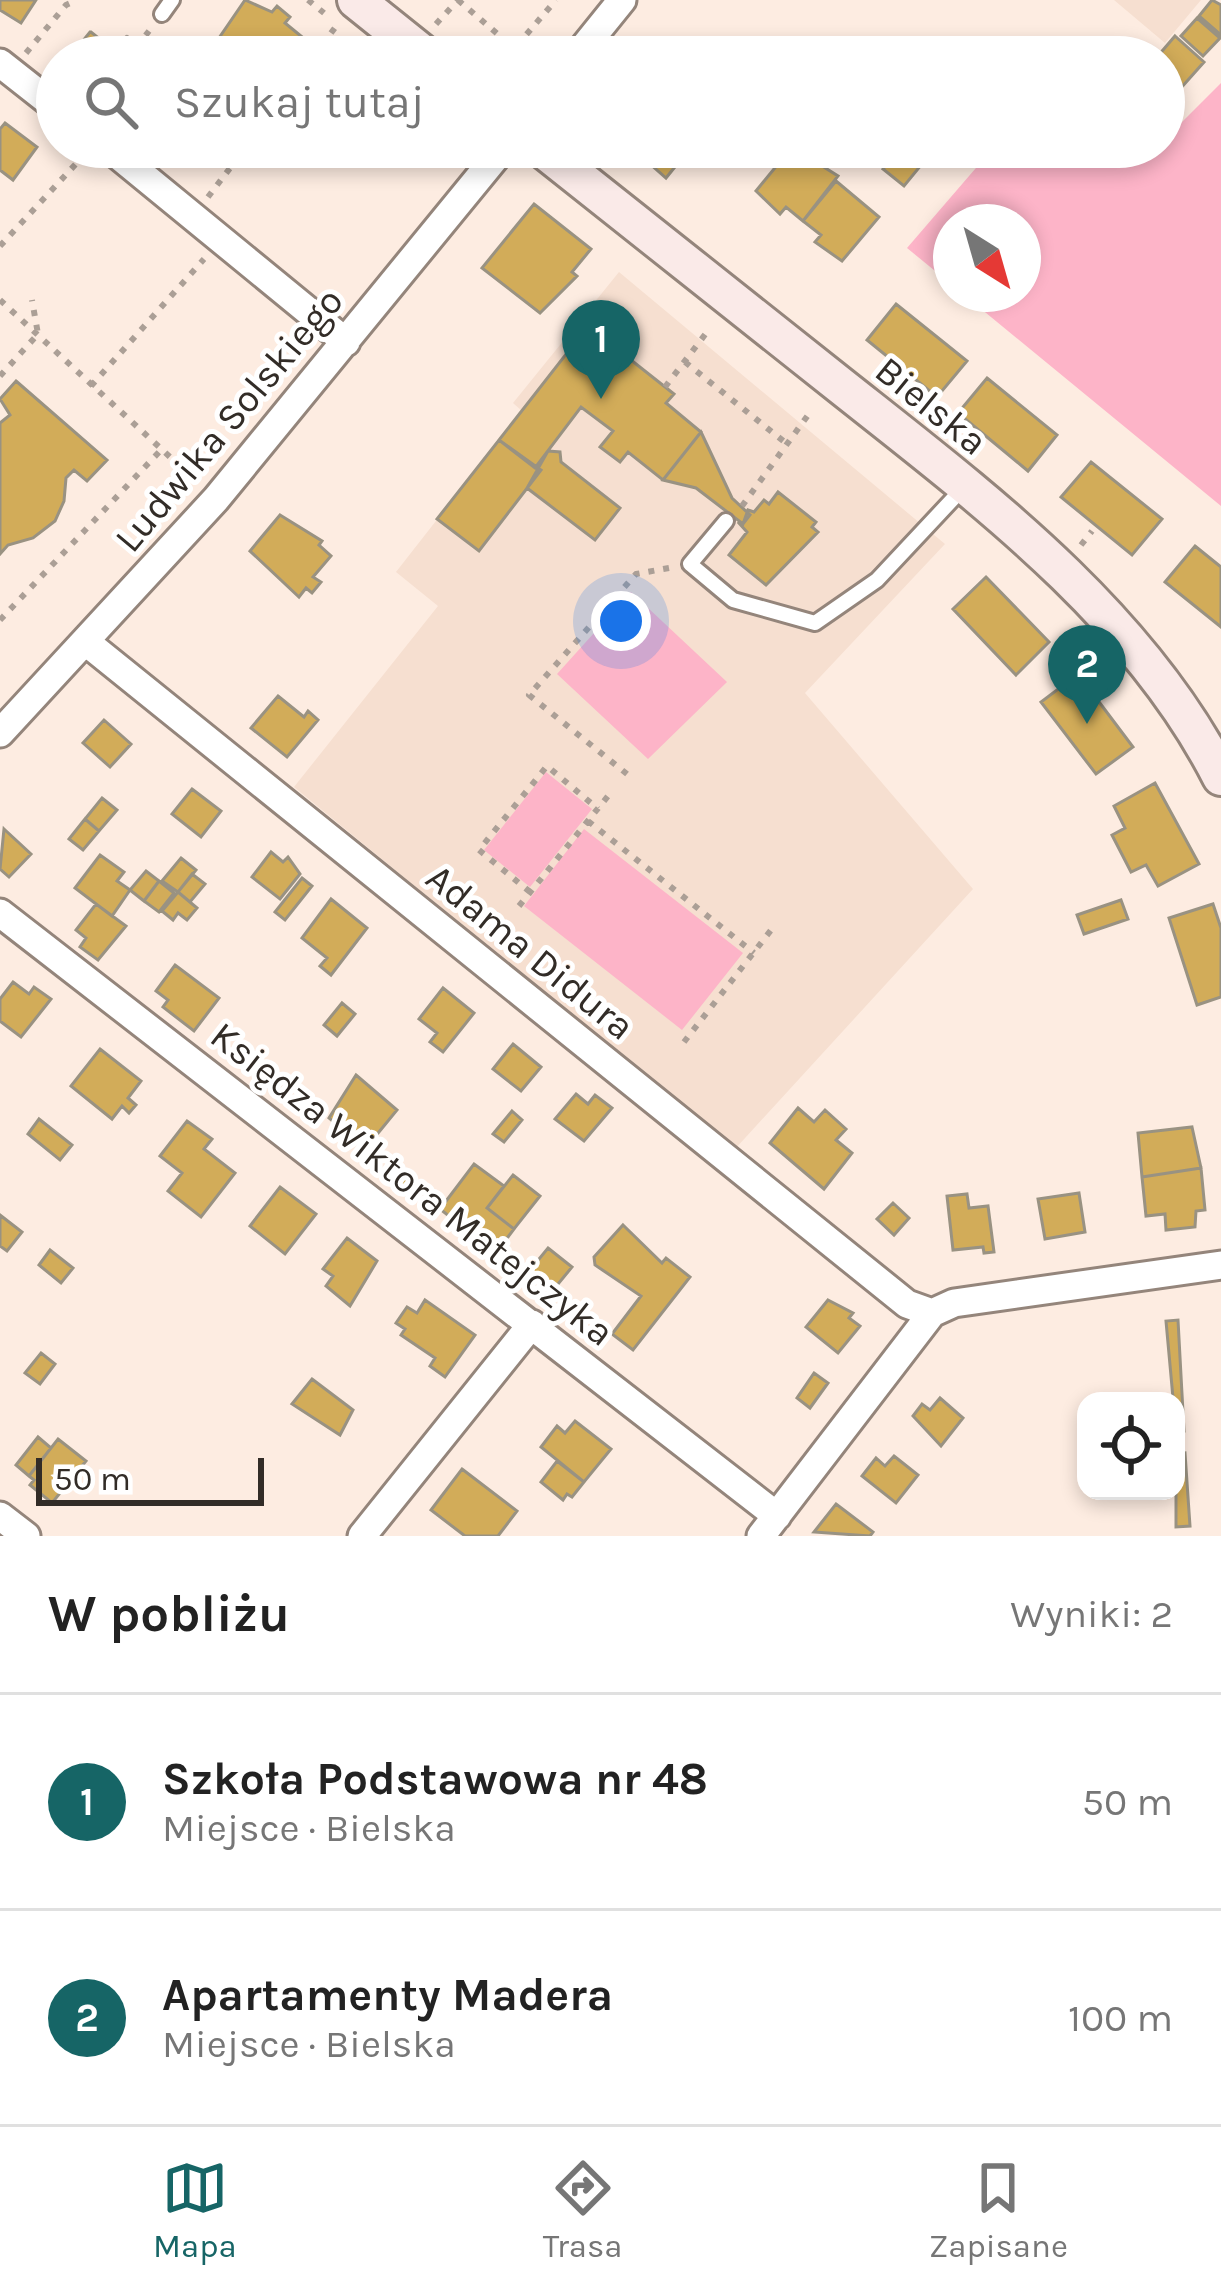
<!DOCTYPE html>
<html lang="pl">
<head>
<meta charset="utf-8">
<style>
  body { margin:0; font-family:Karla,sans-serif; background:#f6f6f6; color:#222 }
  .controls { position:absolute; right:36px; bottom:36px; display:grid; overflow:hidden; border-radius:24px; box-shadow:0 6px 18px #0003 }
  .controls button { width:108px; height:108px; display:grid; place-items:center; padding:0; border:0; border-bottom:3px solid #e0e0e0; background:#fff; color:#222; font:60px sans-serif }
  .compass { position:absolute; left:933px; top:204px; width:108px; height:108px; border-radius:50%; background:#fff; box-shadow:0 6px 18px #0003; rotate:143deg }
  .scale { position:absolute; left:36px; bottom:30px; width:228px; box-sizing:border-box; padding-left:12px; border:6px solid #322c27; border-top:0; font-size:33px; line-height:42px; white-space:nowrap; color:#322c27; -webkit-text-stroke:9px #fff; paint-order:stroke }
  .you { position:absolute; left:621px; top:621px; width:42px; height:42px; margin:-30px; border:9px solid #fff; border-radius:50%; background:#1a73e8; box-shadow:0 0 0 18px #1a73e833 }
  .badge { display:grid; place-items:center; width:78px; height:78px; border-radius:50%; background:#166566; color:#fff; font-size:39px; font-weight:700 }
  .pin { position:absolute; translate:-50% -99px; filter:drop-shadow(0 3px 6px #0008) }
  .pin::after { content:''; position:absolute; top:63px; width:42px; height:36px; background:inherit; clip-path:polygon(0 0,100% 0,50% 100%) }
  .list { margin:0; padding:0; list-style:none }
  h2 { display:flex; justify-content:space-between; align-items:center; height:156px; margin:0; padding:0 48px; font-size:51px }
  h2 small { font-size:39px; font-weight:400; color:#767676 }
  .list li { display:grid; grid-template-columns:78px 1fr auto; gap:36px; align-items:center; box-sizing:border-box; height:216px; padding:0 48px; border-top:3px solid #e0e0e0 }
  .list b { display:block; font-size:45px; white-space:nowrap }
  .list p { margin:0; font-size:39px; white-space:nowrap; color:#767676 }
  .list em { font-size:39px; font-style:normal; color:#767676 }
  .icon { flex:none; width:66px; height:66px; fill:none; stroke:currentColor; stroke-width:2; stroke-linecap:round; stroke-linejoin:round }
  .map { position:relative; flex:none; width:1221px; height:1536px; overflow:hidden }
  .search { position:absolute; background:#fff; box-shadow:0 6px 18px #0003; left:36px; right:36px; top:36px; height:132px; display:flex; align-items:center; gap:30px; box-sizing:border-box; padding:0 42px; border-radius:66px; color:#767676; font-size:45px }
  .sheet { height:588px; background:#fff }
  nav { display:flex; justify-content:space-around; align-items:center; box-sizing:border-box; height:168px; border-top:3px solid #e0e0e0; background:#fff; font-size:33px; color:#767676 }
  nav a { display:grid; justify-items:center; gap:6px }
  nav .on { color:#166566 }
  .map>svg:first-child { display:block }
  .built { fill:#f6dfd0 }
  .green { fill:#fdb4c8 }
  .building { fill:#d2ac59; stroke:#999282; stroke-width:3 }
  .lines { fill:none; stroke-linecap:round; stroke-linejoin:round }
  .lane-casing { stroke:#94857b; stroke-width:20 }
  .street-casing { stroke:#94857b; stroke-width:33 }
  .secondary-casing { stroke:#94857b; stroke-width:42 }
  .path { stroke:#ab9f96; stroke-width:6; stroke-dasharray:6 9; stroke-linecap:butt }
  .lane { stroke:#fff; stroke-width:14 }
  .street { stroke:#fff; stroke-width:27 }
  .secondary { stroke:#faeae8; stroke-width:36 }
  .labels { text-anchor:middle; stroke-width:10; stroke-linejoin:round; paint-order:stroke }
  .street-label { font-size:39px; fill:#322c27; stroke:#fff }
</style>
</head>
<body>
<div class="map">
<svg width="1221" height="1536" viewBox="0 0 1221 1536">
  <rect width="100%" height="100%" fill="#fdece1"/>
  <path class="built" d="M1114 0H1201L1165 43Z
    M619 272 945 544 805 693 973 889 735 1149 294 787 438 606 396 572 522 411 513 403Z"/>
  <path class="green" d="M1221 83V506L963 294H1023V222H951V284L907 248 994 147H1164V134L1168 136Z
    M631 592 727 682 648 759 557 674Z
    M546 772 592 809 530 887 484 850Z
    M584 829 743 953 682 1030 524 906Z"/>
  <path class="building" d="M0 0H36L21 23 0 10Z
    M245 0 272 12 277 6 290 17 285 23 307 41 294 57H206Z
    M1212 0 1221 5V35L1199 16Z
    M1197 18 1220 38 1203 56 1181 36Z
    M90 32H91L122 57H70Z
    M1175 36 1204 62 1181 88 1164 73V57H1157Z
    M5 123 37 147 13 180 0 170V129Z
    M631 147H691L666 178Z
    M792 147 838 176 803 221 786 207 780 214 756 191Z
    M901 147H924L931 153 904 186 883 169Z
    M836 181 879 217 842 261 815 242 821 235 803 221Z
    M534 204 591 249 572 272 577 276 540 313 482 268Z
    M896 304 967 361 937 397 867 340Z
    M588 326 674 394 666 403 701 432 663 480 628 452 620 462 600 447 613 431 581 407 535 468 499 440Z
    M987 378 1057 435 1028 471 958 413Z
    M16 381 107 460 87 481 74 470 66 478 64 501 55 521 33 538 8 545 0 554V423L10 415 0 399Z
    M701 432 732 498 750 515 743 524 696 488 663 480Z
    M499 440 541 470 479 551 437 519Z
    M548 451 560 452 561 462 620 508 595 540 527 488Z
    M1091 462 1162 519 1132 555 1061 497Z
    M778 492 816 522 812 527 818 532 766 585 729 555 747 532 738 522 743 524 748 510 754 512 764 500 769 504Z
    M280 515 322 541 319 545 331 556 313 577 321 582 312 593 306 588 299 597 250 551Z
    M1195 546 1221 567V627L1165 582Z
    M986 577 1049 642 1016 675 953 609Z
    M1078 674 1133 747 1096 774 1041 702Z
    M278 696 304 717 308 711 318 720 287 757 251 728Z
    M104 720 131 744 110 767 83 743Z
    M1155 783 1199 864 1158 886 1146 865 1131 872 1112 835 1125 828 1114 806Z
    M192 789 221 811 201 837 172 814Z
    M102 798 117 810 99 831 85 819Z
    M85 819 99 831 83 850 69 839Z
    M4 829 31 854 9 877 0 869Z
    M271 852 283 862 288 857 300 874 280 899 252 877Z
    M100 855 124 872 117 881 130 890 112 916 75 888Z
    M181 858 196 870 178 892 162 881Z
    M146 871 159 881 144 901 130 890Z
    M192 874 205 884 190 902 178 892Z
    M302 878 312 886 285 920 275 912Z
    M159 881 174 893 159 912 144 901Z
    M178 892 197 908 187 920 178 913 173 920 162 911Z
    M331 899 367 928 331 975 320 966 327 958 302 938Z
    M1121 900 1128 919 1084 934 1077 915Z
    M96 904 126 926 98 960 80 947 86 938 76 930Z
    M1213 904 1221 928V997L1197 1005 1169 918Z
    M175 965 219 998 194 1031 163 1007 168 1000 156 991Z
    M13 982 29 994 34 987 51 999 21 1037 0 1021V999Z
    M443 988 474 1013 443 1052 430 1042 437 1033 419 1019Z
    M342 1003 355 1014 337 1036 324 1025Z
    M513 1044 541 1067 521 1091 493 1069Z
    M100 1049 141 1081 128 1098 136 1105 129 1113 122 1106 112 1119 71 1086Z
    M356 1075 397 1110 365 1149 329 1118Z
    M576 1094 588 1104 595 1095 612 1108 584 1141 555 1119Z
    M798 1108 814 1122 825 1110 846 1129 836 1140 852 1153 824 1189 770 1143Z
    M512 1111 522 1120 504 1142 493 1134Z
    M39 1119 72 1145 60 1160 28 1134Z
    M187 1121 212 1139 204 1149 235 1173 201 1217 168 1191 182 1173 160 1156Z
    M1192 1127 1201 1168 1142 1177 1138 1133Z
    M394 1162 415 1178 406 1195 385 1178Z
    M474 1164 504 1186 487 1208 514 1229 496 1253 440 1209Z
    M1201 1168 1205 1210 1196 1211 1195 1227 1166 1230 1165 1214 1146 1216 1142 1177Z
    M513 1175 540 1196 514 1229 487 1208Z
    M280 1187 316 1214 285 1254 250 1226Z
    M1079 1193 1085 1232 1045 1239 1038 1199Z
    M967 1194 969 1208 988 1206 994 1252 984 1253 983 1247 953 1250 947 1196Z
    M893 1203 909 1218 894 1235 877 1219Z
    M0 1215 22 1232 7 1251 0 1246Z
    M623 1225 662 1263 666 1258 690 1277 633 1350 612 1334 641 1296 595 1265 594 1257Z
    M347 1238 377 1261 350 1306 326 1286 333 1276 323 1269Z
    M548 1248 572 1267 554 1289 530 1270Z
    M50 1250 73 1268 61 1283 39 1265Z
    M425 1300 475 1335 445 1377 430 1366 435 1358 401 1335 405 1329 396 1323 407 1307 417 1313Z
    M828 1300 853 1313 849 1318 860 1326 838 1353 806 1327Z
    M1178 1320 1184 1431H1176L1166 1321Z
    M41 1353 55 1364 40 1384 25 1373Z
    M814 1373 828 1383 810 1408 797 1398Z
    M312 1379 353 1410 340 1435 292 1404Z
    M940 1398 963 1418 941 1446 913 1416 922 1404 930 1410Z
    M575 1421 611 1449 584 1482 541 1447 557 1426 565 1433Z
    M38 1437 51 1448 29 1476 16 1465Z
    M58 1439 86 1461 52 1503 30 1485 34 1480 29 1476Z
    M1185 1453 1190 1526 1176 1527V1454Z
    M894 1456 918 1475 896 1503 862 1476 876 1458 885 1466Z
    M557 1461 584 1482 572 1497 567 1494 563 1500 541 1482Z
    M462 1469 517 1511 498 1536H465L431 1510Z
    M836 1504 873 1532 870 1536 814 1532Z"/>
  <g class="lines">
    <defs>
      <path id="lane" d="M162 14 172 0
        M726 521 690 564 733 600 815 623 877 580 965 486"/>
      <path id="street" d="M576 57 622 0
        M0 63 57 108
        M108 147 346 342
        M86 642 907 1304 932 1313
        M0 733 216 499 504 147
        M0 913 777 1516
        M0 1516 26 1536
        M362 1536 532 1324
        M761 1536 932 1313 954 1303 1221 1265"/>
      <path id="secondary" d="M356 0 427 57
        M540 147C640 227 741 306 841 386 981 497 1138 614 1221 777"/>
    </defs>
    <use href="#lane" class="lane-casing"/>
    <use href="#street" class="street-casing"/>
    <use href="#secondary" class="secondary-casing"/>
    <path class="path" d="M308 0 324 13
      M458 0 515 49
      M436 24 458 0
      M137 46 149 57
      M115 52 127 38 137 46 149 31
      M26 53 66 5 77 0
      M313 57 337 25
      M356 57V52
      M507 57 556 0
      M208 197 246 147
      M0 246 85 154
      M0 300 196 481
      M685 362 787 444
      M0 376 38 334 32 300
      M91 386 204 259
      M665 387 707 332
      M742 506 811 411
      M1081 545 1092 531
      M0 620 161 450
      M627 774 529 695 636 574 669 568
      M588 821 754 953
      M530 892 479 850 547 766 598 809
      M519 906 608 796
      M684 1042 775 925"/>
    <use href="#lane" class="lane"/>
    <use href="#street" class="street"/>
    <use href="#secondary" class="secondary"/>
  </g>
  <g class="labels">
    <g class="street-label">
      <text transform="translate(932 405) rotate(39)" y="14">Bielska</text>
      <text transform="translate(228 419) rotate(-50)" y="14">Ludwika Solskiego</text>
      <text transform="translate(531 951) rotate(39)" y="14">Adama Didura</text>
      <text transform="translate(413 1183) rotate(38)" y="14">Księdza Wiktora Matejczyka</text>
    </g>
  </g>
</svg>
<div class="controls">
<button><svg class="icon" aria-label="locate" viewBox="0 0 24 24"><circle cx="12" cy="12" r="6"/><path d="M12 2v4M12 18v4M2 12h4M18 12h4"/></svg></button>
</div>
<svg class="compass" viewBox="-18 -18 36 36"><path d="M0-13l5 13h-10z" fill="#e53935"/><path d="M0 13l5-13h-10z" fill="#767676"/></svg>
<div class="scale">50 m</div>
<div class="you"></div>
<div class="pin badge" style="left:601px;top:399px">1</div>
<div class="pin badge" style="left:1087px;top:724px">2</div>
<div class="search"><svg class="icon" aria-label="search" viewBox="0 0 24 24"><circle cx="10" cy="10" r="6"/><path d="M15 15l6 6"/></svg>Szukaj tutaj</div>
</div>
<section class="sheet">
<h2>W pobliżu<small>Wyniki: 2</small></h2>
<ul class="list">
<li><span class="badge">1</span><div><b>Szkoła Podstawowa nr 48</b><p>Miejsce · Bielska</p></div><em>50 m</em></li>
<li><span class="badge">2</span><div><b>Apartamenty Madera</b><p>Miejsce · Bielska</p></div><em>100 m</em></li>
</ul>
</section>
<nav>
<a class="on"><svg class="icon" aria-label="map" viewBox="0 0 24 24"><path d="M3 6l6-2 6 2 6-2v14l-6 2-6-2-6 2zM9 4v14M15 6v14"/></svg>Mapa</a>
<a><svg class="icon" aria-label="directions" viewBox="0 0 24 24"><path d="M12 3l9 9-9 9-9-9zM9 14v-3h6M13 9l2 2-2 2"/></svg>Trasa</a>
<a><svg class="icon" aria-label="saved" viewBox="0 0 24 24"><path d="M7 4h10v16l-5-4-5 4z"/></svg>Zapisane</a>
</nav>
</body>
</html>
